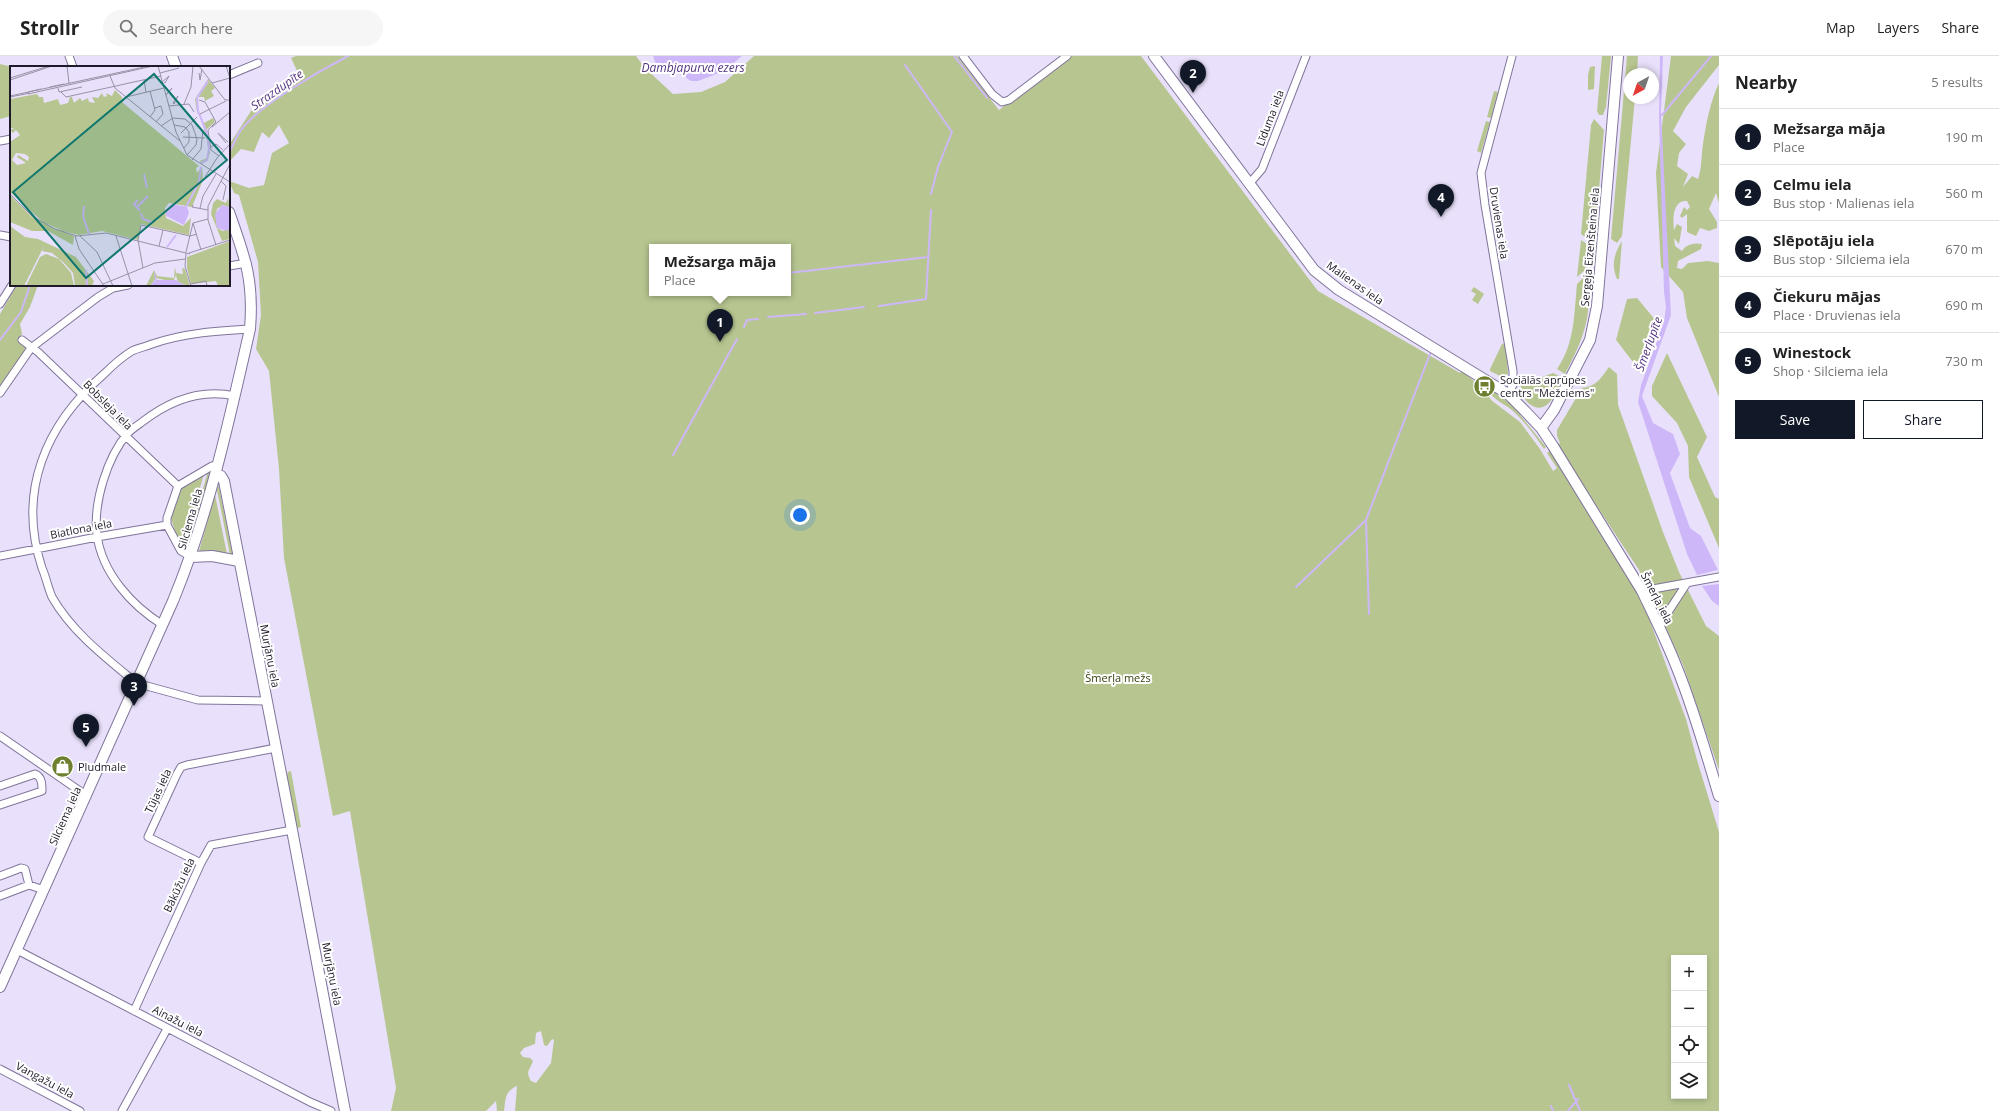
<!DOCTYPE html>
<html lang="en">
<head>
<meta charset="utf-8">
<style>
  body { margin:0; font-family:"Open Sans",sans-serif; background:#f6f6f6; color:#222 }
  .controls { position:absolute; right:12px; bottom:12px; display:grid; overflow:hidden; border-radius:0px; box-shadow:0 2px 6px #0003 }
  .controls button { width:36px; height:36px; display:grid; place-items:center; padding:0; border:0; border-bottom:1px solid #e0e0e0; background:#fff; color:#222; font:20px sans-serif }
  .compass { position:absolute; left:1623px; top:12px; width:36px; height:36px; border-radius:50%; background:#fff; box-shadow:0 2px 6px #0003; rotate:220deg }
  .you { position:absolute; left:800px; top:459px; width:14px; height:14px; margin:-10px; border:3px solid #fff; border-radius:50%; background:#1a73e8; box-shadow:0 0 0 6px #1a73e833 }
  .badge { display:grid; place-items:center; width:26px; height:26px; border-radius:50%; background:#111827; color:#fff; font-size:13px; font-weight:700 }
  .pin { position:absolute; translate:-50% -33px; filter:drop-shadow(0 1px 2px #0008) }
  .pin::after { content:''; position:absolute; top:21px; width:14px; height:12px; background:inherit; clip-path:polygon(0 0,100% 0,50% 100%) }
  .popup { position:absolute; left:649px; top:188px; width:142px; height:52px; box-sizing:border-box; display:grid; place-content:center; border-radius:0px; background:#fff; filter:drop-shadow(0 1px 3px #0005); font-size:13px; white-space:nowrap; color:#767676 }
  .popup b { font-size:15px; color:#222 }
  .popup::after { content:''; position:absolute; left:50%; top:100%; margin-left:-8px; border:8px solid transparent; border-top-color:#fff }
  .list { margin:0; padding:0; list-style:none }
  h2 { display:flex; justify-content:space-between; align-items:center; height:52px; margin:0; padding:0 16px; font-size:17px }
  h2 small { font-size:13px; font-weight:400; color:#767676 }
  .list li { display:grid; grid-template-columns:26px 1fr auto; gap:12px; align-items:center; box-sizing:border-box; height:56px; padding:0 16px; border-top:1px solid #e0e0e0 }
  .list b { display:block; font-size:15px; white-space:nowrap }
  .list p { margin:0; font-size:13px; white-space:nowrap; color:#767676 }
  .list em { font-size:13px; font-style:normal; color:#767676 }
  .actions { display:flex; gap:8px; padding:12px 16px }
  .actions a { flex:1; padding:9px 0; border:1px solid #111827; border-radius:0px; text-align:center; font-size:14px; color:#111827 }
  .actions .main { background:#111827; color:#fff }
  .icon { flex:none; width:22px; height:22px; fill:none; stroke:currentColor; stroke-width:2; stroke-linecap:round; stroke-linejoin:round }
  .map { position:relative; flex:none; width:1719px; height:1055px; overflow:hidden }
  header { display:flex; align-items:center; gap:24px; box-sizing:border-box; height:56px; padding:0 20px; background:#fff; border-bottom:1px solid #e0e0e0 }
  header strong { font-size:19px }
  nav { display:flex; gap:22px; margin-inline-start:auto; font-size:14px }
  .search { width:280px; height:36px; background:#f6f6f6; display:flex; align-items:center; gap:10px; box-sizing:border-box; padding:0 14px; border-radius:22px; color:#767676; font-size:15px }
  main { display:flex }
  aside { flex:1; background:#fff }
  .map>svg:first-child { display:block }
  .green { fill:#b7c690; fill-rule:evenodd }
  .water { fill:#ceb7f8 }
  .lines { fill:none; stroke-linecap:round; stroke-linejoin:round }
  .stream { stroke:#ceb7f8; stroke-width:2 }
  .street-casing { stroke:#81749b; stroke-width:9 }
  .secondary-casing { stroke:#81749b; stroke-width:12 }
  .street { stroke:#fff; stroke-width:7 }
  .secondary { stroke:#fff; stroke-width:10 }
  .labels { text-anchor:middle; stroke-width:4; stroke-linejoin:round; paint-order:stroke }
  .street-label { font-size:11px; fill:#1f1a29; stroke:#fff }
  .poi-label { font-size:11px; fill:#1f1a29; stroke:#fff; text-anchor:start }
  .park-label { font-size:11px; fill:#353f0c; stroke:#fff }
  .water-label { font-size:12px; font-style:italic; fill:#54347f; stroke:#fff }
  .inset-river { fill:none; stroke:#ceb7f8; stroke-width:2 }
  .inset-road { fill:none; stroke:#9891a7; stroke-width:1 }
  .view { fill:#0f766e; fill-opacity:0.15; stroke:#0f766e; stroke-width:2 }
  .inset-edge { fill:none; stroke:#1f1a29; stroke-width:2 }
</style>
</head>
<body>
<header>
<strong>Strollr</strong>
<div class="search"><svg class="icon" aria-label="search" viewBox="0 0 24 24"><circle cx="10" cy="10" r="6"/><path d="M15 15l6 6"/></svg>Search here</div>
<nav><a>Map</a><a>Layers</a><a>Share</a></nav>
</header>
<main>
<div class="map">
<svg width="1719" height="1055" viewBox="0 0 1719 1055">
  <rect width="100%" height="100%" fill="#e9e1fb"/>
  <path class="green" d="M296 0H636L644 11 673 38 701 36 725 26 754 0H957L999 54 1070 0H1141L1318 235 1460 317 1462 315 1474 325 1473 328 1482 333 1483 331 1491 344 1520 366 1540 393 1553 415 1557 412 1547 397 1550 395 1640 538 1686 663 1697 704 1719 776V1055H515L517 1030C504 1036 506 1043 504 1055H497L496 1045 486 1055H391L396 1032 350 755 333 760 284 502 279 413 269 315 256 293 261 259 258 206 239 139 234 137 229 125 249 132 264 129 272 97 289 87 279 69 269 82 262 76 254 96 241 93 229 106V89L251 55 273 36 299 19 291 2ZM652 191H788V237H652ZM1674 902H1704V1040H1674ZM541 975 544 989 547 990 552 983 554 984 551 1007 536 1027 531 1025C525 1015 530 1014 533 1005L530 1002 523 1001 520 997 524 992 535 988 536 977Z
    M1602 0H1611L1606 51 1603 59H1599L1597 55Z
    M1627 0H1638L1637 18H1629V42H1635L1622 180 1617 187 1611 183Z
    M1671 0H1719V9L1686 51 1673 75 1686 88 1679 97 1677 110 1688 118 1683 131 1692 120 1698 123C1702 111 1701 101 1703 88 1706 68 1710 46 1719 27V147L1716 137 1709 153 1717 166V172L1709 175 1700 172 1696 180 1687 176V158L1682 162 1680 160 1684 151 1687 154 1690 151 1687 145C1672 144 1673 164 1674 174L1677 168 1682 171 1679 188 1674 182 1675 190 1682 195C1685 189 1694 186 1702 188L1701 193 1678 205 1677 212 1682 213 1688 207 1708 205 1719 207V341L1687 262 1683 236 1661 211 1656 117Z
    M0 8 13 11H11V60L0 63Z
    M1595 10 1594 33 1588 34V19L1590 11Z
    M1494 35 1498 36 1491 62 1487 61Z
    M1594 63 1604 74 1596 170 1591 186 1581 178 1591 69Z
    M1486 65 1490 66 1481 97 1477 95Z
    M1581 184 1587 188 1585 214 1577 221Z
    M1622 185 1619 223H1617C1611 209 1614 198 1622 185Z
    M1588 217C1592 260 1585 280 1565 318L1557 313C1575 287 1574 258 1577 228Z
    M17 229H38L30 251 20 268 22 278 18 283 27 292 0 330V258Z
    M1474 231 1484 238 1478 248 1472 244 1476 238 1471 235Z
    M1637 242 1657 266 1654 288 1640 315 1616 284 1627 243Z
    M1506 287 1508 318 1504 322 1490 315V313L1502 288Z
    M1667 297 1707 381 1697 401 1715 441 1719 443V492L1689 421 1688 390 1677 367 1652 340V330Z
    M1609 311 1617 318 1618 349 1663 476 1679 516 1706 570 1719 580V714L1683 609 1639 514 1557 390 1560 387 1557 380V374L1582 332C1596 331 1601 322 1609 311Z
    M1553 317 1563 322C1559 330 1555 340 1549 347 1537 360 1519 343 1521 329Z
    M1489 332 1513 350 1546 391 1544 393C1535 380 1526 367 1514 356 1506 348 1494 345 1488 334Z
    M210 413 212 415 188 495 186 493 208 415Z
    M204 418 184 487 183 489 175 475 171 463 178 434 186 427Z
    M218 430 219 431 233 500 230 499 217 434Z
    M215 439 227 498 201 497 199 495Z
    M291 715 301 771 297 772 287 719 288 716Z"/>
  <path class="water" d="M653 0H742L724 15 698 25H691L682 19 661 13 655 6Z
    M1660 0H1663L1661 56 1671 259 1642 340 1653 367 1673 378 1680 398 1670 417 1690 472 1701 480 1718 514 1697 519 1687 498 1638 346 1641 329 1664 266 1666 251 1664 236 1659 60Z
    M1719 528V550L1712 545 1702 530Z"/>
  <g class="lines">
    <path class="stream" d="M954 0 987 42
      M905 9 952 76 938 111 931 138
      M1662 59 1711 0
      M229 96C234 89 236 80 241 74 258 50 321 14 348 0
      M788 217 928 201
      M879 250 926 243 931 154
      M815 257 864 251
      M768 261 806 258
      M744 271 747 264 758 263
      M0 284 21 256 30 229
      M673 399 737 283
      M1366 464 1369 558
      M1296 531 1366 464 1430 298
      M1569 1029 1580 1055
      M1551 1050 1553 1055
      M1568 1055 1578 1043"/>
    <defs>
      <path id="street" d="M69 0 73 11
        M963 0 992 38 1002 46 1009 44 1067 0
        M229 19 258 7
        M0 85 11 83
        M1249 128 1262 113 1306 0
        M0 179 11 181
        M229 210 247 207
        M0 248 12 229
        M250 273C216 275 184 277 152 288 145 291 138 292 132 295 122 301 112 310 104 318 45 369 17 436 42 512 46 521 48 532 52 541 70 573 101 598 129 621L136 627 198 644 266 645
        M22 284 38 296 178 430
        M0 337 31 292 98 241 113 232 128 229
        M1508 338 1513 329V315L1485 149 1481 117 1512 0
        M0 500 97 481 167 469
        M191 501 181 495 167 469V462L178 430 212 410 218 409
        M1642 535 1719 521
        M163 569C132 550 102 517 97 479 93 447 107 401 128 377 132 373 138 369 142 366 169 345 200 332 235 340
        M1659 570 1687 527
        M0 680 87 740
        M0 730 35 718C42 721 42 728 42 735L0 749
        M201 807 148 781 177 718 181 711 187 709 276 692
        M0 820 21 812 25 813 29 829
        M0 840 29 829 44 834
        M17 894 310 1046 331 1055
        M134 955 201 807 211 789 292 774
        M0 1013 80 1055
        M122 1055 167 973"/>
      <path id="secondary" d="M172 0 176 11
        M1154 0 1314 214 1339 234 1508 338 1525 355 1541 372 1553 390 1642 535C1654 560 1667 586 1677 612 1694 654 1706 697 1719 740
        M1541 372 1554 354 1590 284 1597 250 1618 0
        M216 418 221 420 224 425 292 774 345 1055
        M191 501 212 500 239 505
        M0 931 173 545C209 458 229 365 250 273 254 224 245 201 229 156"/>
    </defs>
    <use href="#street" class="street-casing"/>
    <use href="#secondary" class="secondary-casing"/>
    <use href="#street" class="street"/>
    <use href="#secondary" class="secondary"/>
  </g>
  <defs>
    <symbol id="bus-disc" viewBox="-11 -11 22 22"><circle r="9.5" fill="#6e802f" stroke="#fff"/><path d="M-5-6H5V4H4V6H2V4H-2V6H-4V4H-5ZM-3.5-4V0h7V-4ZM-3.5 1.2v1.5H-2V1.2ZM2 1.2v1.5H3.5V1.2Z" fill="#fff"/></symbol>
    <symbol id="shop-disc" viewBox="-11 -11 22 22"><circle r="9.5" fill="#6e802f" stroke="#fff"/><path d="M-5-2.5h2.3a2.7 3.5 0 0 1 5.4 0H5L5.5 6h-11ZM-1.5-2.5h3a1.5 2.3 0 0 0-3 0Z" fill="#fff"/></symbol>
  </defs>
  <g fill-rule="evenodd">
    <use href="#bus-disc" x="1472" y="318" width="25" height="25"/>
    <use href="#shop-disc" x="50" y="698" width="25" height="25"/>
  </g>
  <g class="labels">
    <g class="street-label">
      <text transform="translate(1270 62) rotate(-69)" y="4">Līduma iela</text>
      <text transform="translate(1499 167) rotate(81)" y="4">Druvienas iela</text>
      <text transform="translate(1590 191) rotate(-85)" y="4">Sergeja Eizenšteina iela</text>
      <text transform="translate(1355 227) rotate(35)" y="4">Malienas iela</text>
      <text transform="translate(108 349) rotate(45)" y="4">Bobsleja iela</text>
      <text transform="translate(190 463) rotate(-74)" y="4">Silciema iela</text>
      <text transform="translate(81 473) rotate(-11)" y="4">Biatlona iela</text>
      <text transform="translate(1657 542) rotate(63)" y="4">Šmerļa iela</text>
      <text transform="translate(270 600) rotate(79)" y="4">Murjāņu iela</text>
      <text transform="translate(158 735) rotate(-65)" y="4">Tūjas iela</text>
      <text transform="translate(65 760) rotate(-66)" y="4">Silciema iela</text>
      <text transform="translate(179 829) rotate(-65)" y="4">Bākūžu iela</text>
      <text transform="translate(332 918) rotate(79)" y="4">Murjāņu iela</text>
      <text transform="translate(178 965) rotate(27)" y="4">Ainažu iela</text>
      <text transform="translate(45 1024) rotate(28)" y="4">Vangažu iela</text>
    </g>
    <g class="poi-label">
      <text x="1500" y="328">Sociālās aprūpes<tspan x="1500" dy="13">centrs "Mežciems"</tspan></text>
      <text x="78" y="715">Pludmale</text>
    </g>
    <g class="park-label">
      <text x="1118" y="626">Šmerļa mežs</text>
    </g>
    <g class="water-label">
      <text x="693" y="16">Dambjapurva ezers</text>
      <text transform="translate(277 34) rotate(-35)" y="4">Strazdupīte</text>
      <text transform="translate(1649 288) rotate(-70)" y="4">Šmerļupīte</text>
    </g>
  </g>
  <g transform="translate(10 10)">
    <rect width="220" height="220" fill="#e9e1fb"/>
    <path d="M198 13 205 22 201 25 204 30 195 35 194 31H187L188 45 194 57 203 52 205 56 197 63 200 87 197 95 191 98 190 95 197 92 199 83 192 55 187 46 185 33ZM105 24 112 31 113 37 189 100 186 102 187 107 192 101 193 114 182 141 159 137 155 142 156 152 173 160 181 152 179 169 131 158 128 174 92 165 69 169 45 163 33 156 0 126V76L10 69 6 64 3 67 0 64 4 63 0 61V33L27 28 29 31H33L34 37 48 33 50 39 58 37 60 31H62L64 37 70 32 72 35 78 32 79 36 85 37 82 31 88 32 92 27 94 31 97 30 96 27 102 30ZM6 87 15 88 19 91 18 95 8 89 7 91 16 97 7 99 2 94ZM0 129 22 151 64 170 63 179 38 165H22L0 156ZM218 132 220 145 219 141 213 139 207 143 206 149 207 162 213 165 220 162V173L212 175 201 148 203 137 207 133 216 137ZM0 160 15 171 28 173 66 191 84 215 82 220H65L63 207 53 196 42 187 32 185 35 178 14 220H0ZM220 175V220H208L206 215 181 218 177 202V191ZM36 188 49 193 61 207 64 220H16L30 191ZM165 201 166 207 173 208 172 202 175 203 180 220 168 217 166 209 163 216 146 212 140 220H136L144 204 147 210 164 212Z" fill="#b7c690" fill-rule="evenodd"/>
    <path d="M162 138 177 141 179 147 174 159 156 150V143ZM212 139 219 141 220 145V162L217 165 207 162 205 148ZM144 204 147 214H166L176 220H140L145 214Z" fill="#ceb7f8"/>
    <path class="inset-river" d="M191 97 197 94 199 83 197 67 188 45 187 32 198 15M134 108 137 122M128 134 124 138 130 145M74 140 73 150 79 168M127 141 138 130M176 141 189 116 191 101M131 147 133 153 142 156M157 181 166 169M76 204 77 220"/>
    <path class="inset-road" d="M57 0 59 17M148 0 166 66 177 89 220 116M189 0 215 34H220M216 0 220 12V38M150 7 169 2M189 7 190 14 192 3M100 10 105 22 170 75M0 12 39 0M0 14 42 0M134 14 136 26M152 16 159 10 155 17 154 16M202 17 220 12M40 21 54 18M48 22 49 26 72 21M18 26 31 23M51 26 56 31 151 10M18 28 143 0M156 29 162 22 157 28M0 30 139 0M0 31 20 27M116 31 154 22M189 34 195 36 206 56M164 38 168 30 163 37 164 38M174 38 181 21 183 0M159 40 179 38 184 46M145 42 151 40 153 48 146 56M190 48 216 35M140 51 145 44 140 25M206 56 198 64 201 84 209 90M164 59 175 61 179 66V76L174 82M151 60 163 52 175 53 182 59 187 73 186 79 177 89M202 61 220 46M171 67 187 51M173 71 195 72M216 77 208 67 218 76M201 81 206 78 213 84M182 94 191 83 193 64M195 111 207 92 220 78M211 115 216 120 213 134M0 128 22 150 45 163 67 170 96 167 180 188M183 139 182 141 198 144M190 142 193 130 206 108M183 157 191 184M183 157 198 153M65 170 69 183 94 220M70 170 87 186 103 220M106 170 122 220M206 179 198 154V140L220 98M149 180 153 164M176 186 183 157M176 187 175 200 181 220M179 187 220 174M133 202 128 174 131 159 180 170 187 168M93 218 145 197 175 193M180 218 196 215 197 220"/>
    <path class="view" d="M144 8 217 94 76 212 3 126Z"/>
    <rect width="220" height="220" class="inset-edge"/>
  </g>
</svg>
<div class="controls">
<button>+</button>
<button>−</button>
<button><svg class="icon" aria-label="locate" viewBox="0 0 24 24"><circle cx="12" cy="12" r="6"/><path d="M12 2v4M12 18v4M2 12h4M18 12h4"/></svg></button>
<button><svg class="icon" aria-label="layers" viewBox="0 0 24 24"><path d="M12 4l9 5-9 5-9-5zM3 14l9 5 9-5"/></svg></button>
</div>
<svg class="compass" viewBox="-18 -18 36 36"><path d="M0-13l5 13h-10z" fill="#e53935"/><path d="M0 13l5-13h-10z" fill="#767676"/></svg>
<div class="you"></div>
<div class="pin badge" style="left:720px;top:286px">1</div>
<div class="popup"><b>Mežsarga māja</b>Place</div>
<div class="pin badge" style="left:1193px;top:37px">2</div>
<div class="pin badge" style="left:134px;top:650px">3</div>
<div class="pin badge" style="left:1441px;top:161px">4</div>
<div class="pin badge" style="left:86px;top:691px">5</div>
</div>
<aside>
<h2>Nearby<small>5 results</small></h2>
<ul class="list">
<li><span class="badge">1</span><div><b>Mežsarga māja</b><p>Place</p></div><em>190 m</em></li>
<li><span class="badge">2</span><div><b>Celmu iela</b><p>Bus stop · Malienas iela</p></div><em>560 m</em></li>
<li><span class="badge">3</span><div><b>Slēpotāju iela</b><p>Bus stop · Silciema iela</p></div><em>670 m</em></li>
<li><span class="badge">4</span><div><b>Čiekuru mājas</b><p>Place · Druvienas iela</p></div><em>690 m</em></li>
<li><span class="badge">5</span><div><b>Winestock</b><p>Shop · Silciema iela</p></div><em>730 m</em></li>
</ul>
<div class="actions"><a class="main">Save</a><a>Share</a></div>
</aside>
</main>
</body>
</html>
